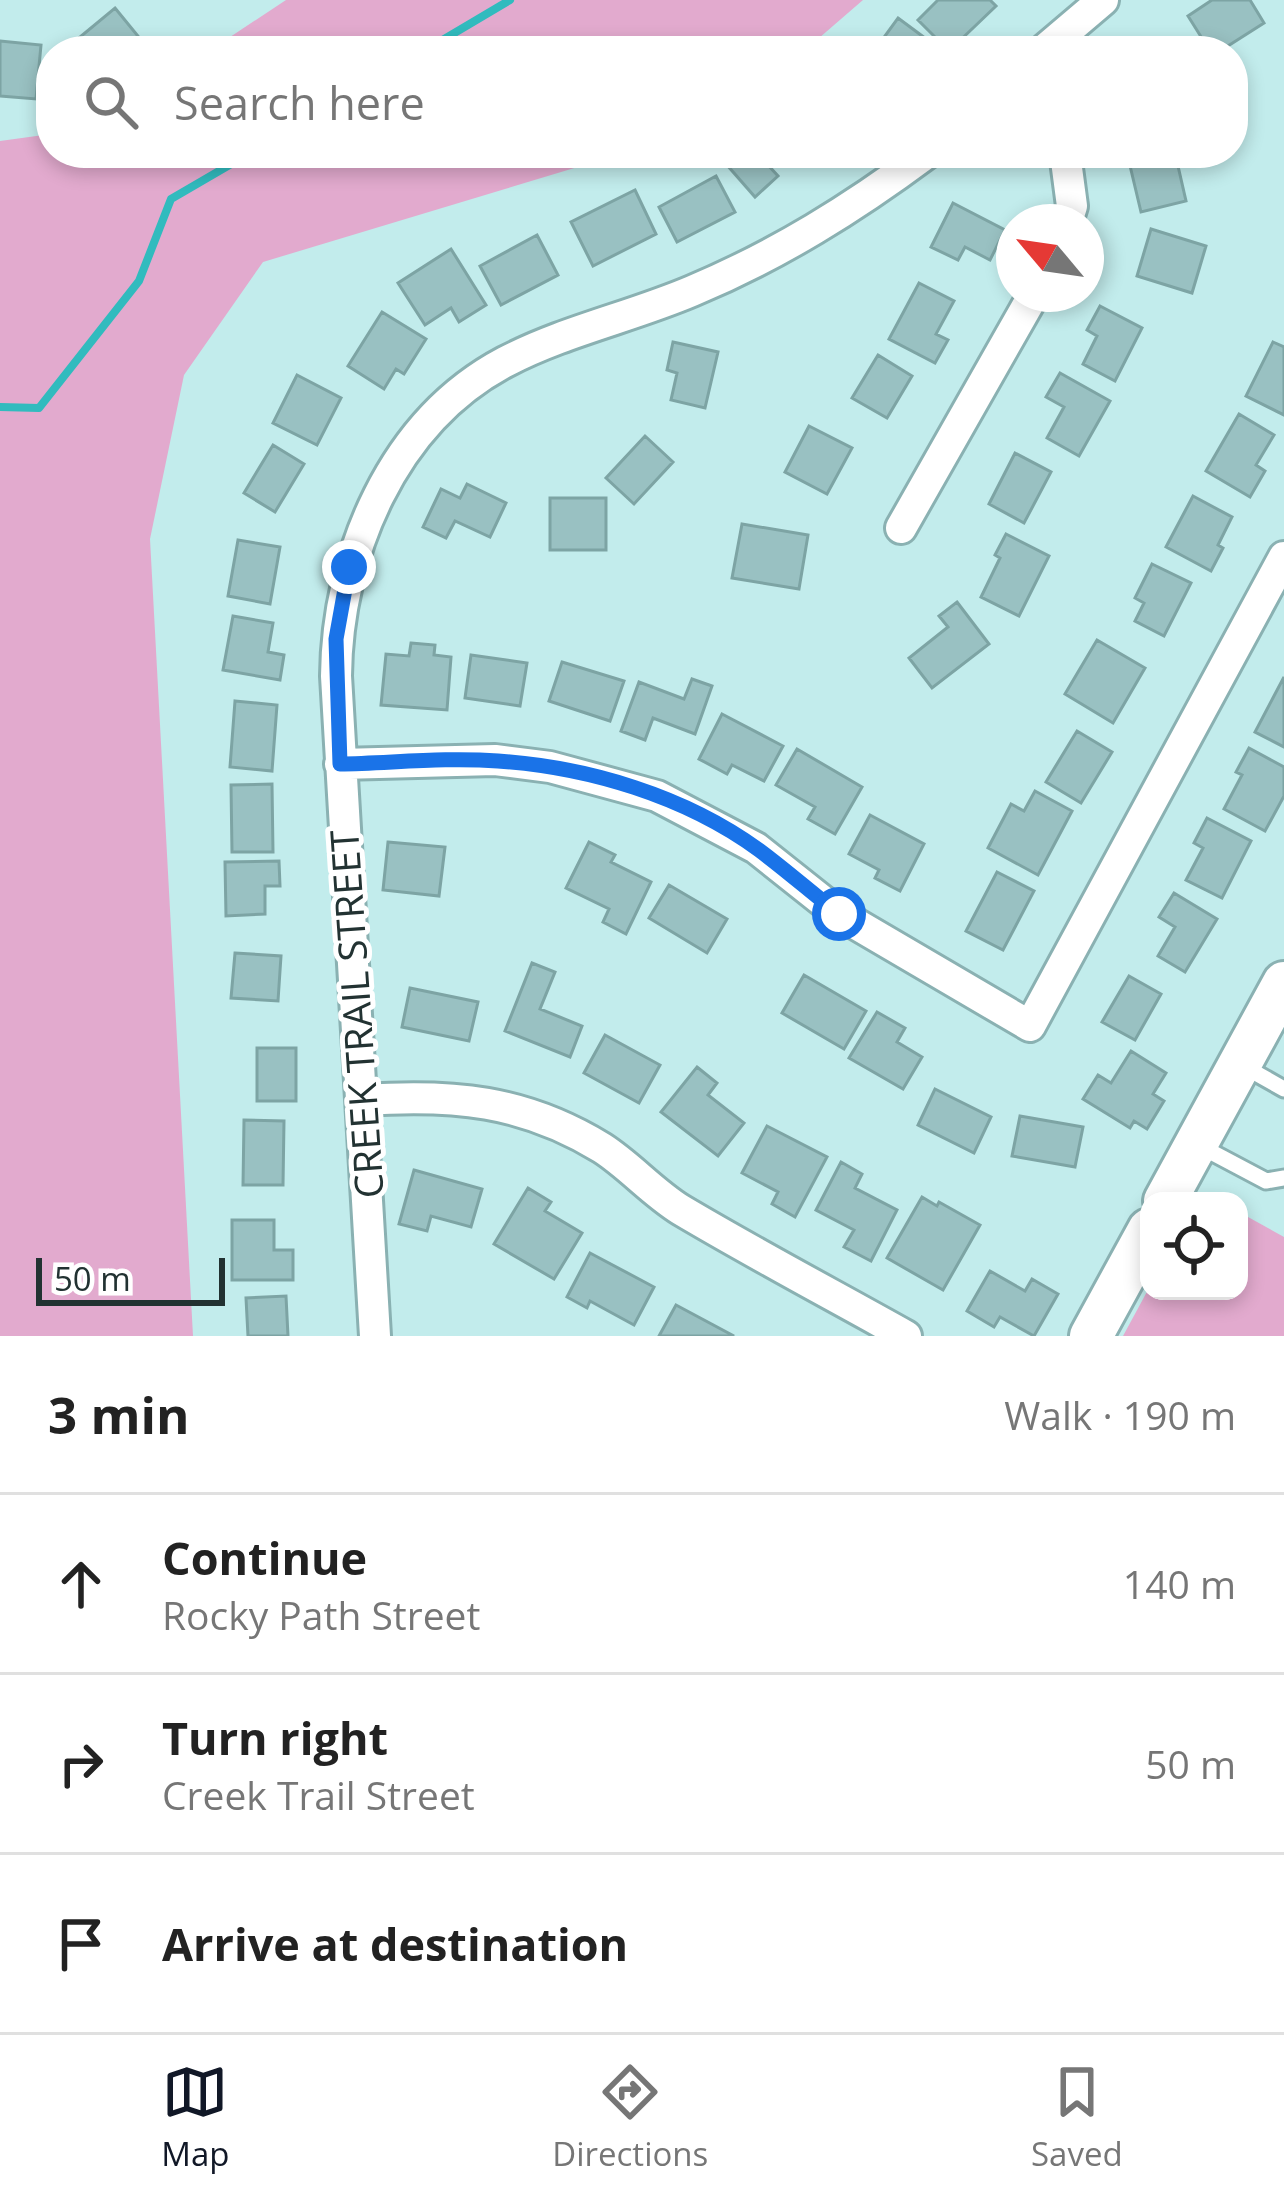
<!DOCTYPE html>
<html lang="en">
<head>
<meta charset="utf-8">
<style>
  body { margin:0; font-family:"Open Sans",sans-serif; background:#f2f2f2; color:#222 }
  .controls { position:absolute; right:36px; bottom:36px; display:grid; overflow:hidden; border-radius:24px; box-shadow:0 6px 18px #0003 }
  .controls button { width:108px; height:108px; display:grid; place-items:center; padding:0; border:0; border-bottom:3px solid #e0e0e0; background:#fff; color:#222; font:60px sans-serif }
  .compass { position:absolute; left:996px; top:204px; width:108px; height:108px; border-radius:50%; background:#fff; box-shadow:0 6px 18px #0003; rotate:299deg }
  .scale { position:absolute; left:36px; bottom:30px; width:189px; box-sizing:border-box; padding-left:12px; border:6px solid #223232; border-top:0; font-size:33px; line-height:42px; white-space:nowrap; color:#223232; -webkit-text-stroke:9px #fff; paint-order:stroke }
  .stop { position:absolute; width:36px; height:36px; margin:-27px; border:9px solid #1a73e8; border-radius:50%; background:#fff }
  .stop.end { background:#1a73e8; border-color:#fff; box-shadow:0 3px 12px #0008 }
  .list { margin:0; padding:0; list-style:none }
  h2 { display:flex; justify-content:space-between; align-items:center; height:156px; margin:0; padding:0 48px; font-size:51px }
  h2 small { font-size:39px; font-weight:400; color:#767676 }
  .list li { display:grid; grid-template-columns:78px 1fr auto; gap:36px; align-items:center; box-sizing:border-box; height:180px; padding:0 48px; border-top:3px solid #e0e0e0 }
  .list b { display:block; font-size:45px; white-space:nowrap }
  .list p { margin:0; font-size:39px; white-space:nowrap; color:#767676 }
  .list em { font-size:39px; font-style:normal; color:#767676 }
  .icon { flex:none; width:66px; height:66px; fill:none; stroke:currentColor; stroke-width:2; stroke-linecap:round; stroke-linejoin:round }
  .map { position:relative; flex:none; width:1284px; height:1336px; overflow:hidden }
  .search { position:absolute; background:#fff; box-shadow:0 6px 18px #0003; left:36px; right:36px; top:36px; height:132px; display:flex; align-items:center; gap:30px; box-sizing:border-box; padding:0 42px; border-radius:48px; color:#767676; font-size:45px }
  .sheet { height:696px; background:#fff }
  nav { display:flex; justify-content:space-around; align-items:center; box-sizing:border-box; height:168px; border-top:3px solid #e0e0e0; background:#fff; font-size:33px; color:#767676 }
  nav a { display:grid; justify-items:center; gap:6px }
  nav .on { color:#111827 }
  .map>svg:first-child { display:block }
  .green { fill:#e2aace }
  .lines { fill:none; stroke-linecap:round; stroke-linejoin:round }
  .stream { stroke:#31bbbe; stroke-width:8 }
  .building { fill:#99c1c2; stroke:#7da4a4; stroke-width:3 }
  .lane-casing { stroke:#8ab1b2; stroke-width:21 }
  .street-casing { stroke:#8ab1b2; stroke-width:36 }
  .secondary-casing { stroke:#8ab1b2; stroke-width:48 }
  .lane { stroke:#fff; stroke-width:15 }
  .street { stroke:#fff; stroke-width:30 }
  .secondary { stroke:#fff; stroke-width:42 }
  .route { stroke:#1a73e8; stroke-width:15 }
  .labels { text-anchor:middle; stroke-width:10; stroke-linejoin:round; paint-order:stroke }
  .street-label { font-size:39px; fill:#223232; stroke:#fff }
</style>
</head>
<body>
<div class="map">
<svg width="1284" height="1336" viewBox="0 0 1284 1336">
  <rect width="100%" height="100%" fill="#c2ecec"/>
  <path class="green" d="M286 0H863L804 51H209Z
    M51 134V153H606L581 166 263 262 184 375 150 539 193 1336H0V141Z
    M1239 1212 1284 1237V1336H1123L1149 1288 1239 1291Z"/>
  <g class="lines">
    <path class="stream" d="M424 51 510 0
      M0 407 39 408 139 281 171 199 250 153"/>
  </g>
  <path class="building" d="M938 0H990L996 6 949 51 918 20Z
    M1212 0H1250L1264 23 1220 51H1210L1188 16Z
    M115 8 142 41 130 51H73L78 47 74 42Z
    M898 18 933 44 929 51H874Z
    M0 41 41 45 36 99 0 96Z
    M740 153H757L778 176 755 197 727 165Z
    M1127 153H1175L1186 201 1141 212Z
    M716 176 735 212 677 242 659 207Z
    M635 190 656 234 593 266 571 222Z
    M953 203 1005 230 990 260 965 247 958 260 931 247Z
    M1151 229 1206 246 1192 293 1137 276Z
    M537 235 558 275 501 305 480 266Z
    M451 249 486 305 459 322 451 308 425 325 398 283Z
    M919 283 954 301 936 334 948 340 935 363 889 339Z
    M1100 306 1142 328 1115 381 1083 364 1097 336 1087 330Z
    M382 312 426 339 404 374 396 369 384 389 348 366Z
    M673 342 718 352 705 408 671 400 677 373 667 370Z
    M1273 342 1284 347V415L1246 396Z
    M878 355 912 376 887 418 852 398Z
    M1060 373 1110 401 1079 456 1047 438 1064 407 1046 397Z
    M297 375 341 398 317 445 273 423Z
    M1239 414 1274 435 1256 465 1265 471 1250 497 1206 471Z
    M809 426 852 448 827 494 785 472Z
    M645 436 673 462 634 504 606 478Z
    M273 445 304 464 275 512 244 493Z
    M1015 453 1051 472 1024 523 989 504Z
    M467 484 506 503 490 537 455 521 446 538 423 527 441 489 460 498Z
    M1193 496 1232 517 1218 545 1223 548 1211 571 1166 547Z
    M550 498H606V550H550Z
    M742 524 808 535 799 589 732 578Z
    M1006 534 1049 556 1019 616 981 597 1000 558 995 555Z
    M238 540 280 547 270 604 228 596Z
    M1152 564 1191 583 1164 636 1135 621 1144 603 1135 598Z
    M957 602 989 644 932 688 909 658 948 627 939 616Z
    M233 616 273 623 268 652 284 655 280 680 223 670Z
    M1097 640 1145 668 1113 723 1065 694Z
    M411 643 435 645 434 655 451 657 447 710 381 705 386 654 409 656Z
    M471 655 527 663 520 706 465 698Z
    M562 662 624 681 610 721 549 701Z
    M1284 677V747L1255 732Z
    M692 679 712 686 695 734 653 718 645 740 621 731 639 682 684 699Z
    M235 701 277 705 272 771 230 767Z
    M722 714 783 746 764 781 732 765 727 774 699 759Z
    M1077 731 1112 752 1081 803 1046 782Z
    M1249 748 1284 767V796L1265 831 1224 809 1242 775 1236 772Z
    M797 749 862 787 835 834 808 819 815 807 776 785Z
    M272 784 273 852H232L231 785Z
    M1035 791 1072 811 1038 875 988 848 1011 804 1024 811Z
    M870 815 924 844 900 891 875 878 879 870 849 854Z
    M1207 818 1251 841 1222 898 1186 880 1203 848 1194 843Z
    M388 842 445 847 439 896 383 890Z
    M589 842 615 855 611 862 651 882 626 934 603 922 609 909 566 888Z
    M279 861 280 886H265V914L226 916 225 862Z
    M997 872 1034 891 1003 950 966 931Z
    M669 885 727 919 707 953 649 918Z
    M1174 893 1217 919 1185 972 1158 956 1175 927 1159 917Z
    M235 953 281 956 278 1001 231 998Z
    M532 963 555 972 540 1009 582 1026 570 1057 505 1031Z
    M804 975 866 1011 844 1049 782 1013Z
    M1129 976 1161 994 1135 1040 1102 1022Z
    M410 988 478 1002 469 1041 402 1027Z
    M877 1012 905 1028 897 1042 922 1057 903 1089 849 1058Z
    M605 1035 660 1065 639 1103 584 1073Z
    M257 1048H296V1101H257Z
    M1131 1051 1166 1073 1153 1094 1164 1101 1147 1129 1134 1121 1130 1128 1083 1099 1098 1075 1111 1083Z
    M697 1067 717 1083 708 1095 744 1123 718 1156 661 1112Z
    M935 1089 991 1117 974 1153 918 1125Z
    M1020 1116 1083 1127 1075 1167 1012 1156Z
    M244 1120 284 1121 283 1185H243Z
    M767 1126 827 1157 795 1217 772 1204 778 1192 742 1173Z
    M841 1162 862 1174 855 1188 897 1210 871 1261 844 1247 854 1230 816 1210Z
    M414 1170 482 1189 471 1227 431 1216 427 1231 399 1224Z
    M528 1188 551 1202 545 1211 582 1233 554 1279 494 1244Z
    M922 1197 937 1206 939 1202 980 1225 943 1290 887 1258Z
    M232 1220H274V1250H293V1280H232Z
    M590 1253 654 1287 634 1325 590 1301 587 1308 567 1297Z
    M990 1271 1025 1291 1032 1279 1058 1294 1034 1336 1000 1317 994 1327 967 1311Z
    M286 1296 288 1336H248L246 1298Z
    M676 1305 734 1336H659Z"/>
  <g class="lines">
    <defs>
      <path id="lane" d="M1245 1067 1284 1089
        M1198 1145 1266 1181 1284 1178"/>
      <path id="street" d="M1043 51 1103 0
        M1065 153 1072 206 1067 222
        M901 528 1034 294
        M340 764 495 760 550 767 657 796 756 848 839 914 1030 1026 1284 557
        M364 1100C452 1094 524 1100 602 1148 630 1166 652 1192 681 1210 755 1254 831 1294 906 1336
        M375 1336 336 676C337 555 392 422 505 362 564 331 631 317 692 291 778 255 853 208 927 153"/>
      <path id="secondary" d="M1165 1201 1284 983
        M1091 1336 1149 1230"/>
    </defs>
    <use href="#lane" class="lane-casing"/>
    <use href="#street" class="street-casing"/>
    <use href="#secondary" class="secondary-casing"/>
    <use href="#lane" class="lane"/>
    <use href="#street" class="street"/>
    <use href="#secondary" class="secondary"/>
  </g>
  <g class="lines">
    <path class="route" d="M349 567 336 639 340 764C392 763 446 757 498 761 588 767 685 796 759 850 786 870 812 893 839 914"/>
  </g>
  <g class="labels">
    <g class="street-label">
      <text transform="translate(357 1014) rotate(-94)" y="14">CREEK TRAIL STREET</text>
    </g>
  </g>
</svg>
<div class="controls">
<button><svg class="icon" aria-label="locate" viewBox="0 0 24 24"><circle cx="12" cy="12" r="6"/><path d="M12 2v4M12 18v4M2 12h4M18 12h4"/></svg></button>
</div>
<svg class="compass" viewBox="-18 -18 36 36"><path d="M0-13l5 13h-10z" fill="#e53935"/><path d="M0 13l5-13h-10z" fill="#767676"/></svg>
<div class="scale">50 m</div>
<div class="stop" style="left:839px;top:914px"></div>
<div class="stop end" style="left:349px;top:567px"></div>
<div class="search"><svg class="icon" aria-label="search" viewBox="0 0 24 24"><circle cx="10" cy="10" r="6"/><path d="M15 15l6 6"/></svg>Search here</div>
</div>
<section class="sheet">
<h2>3 min<small>Walk · 190 m</small></h2>
<ul class="list">
<li><svg class="icon" aria-label="ahead" viewBox="0 0 24 24"><path d="M12 20V5M6 11l6-6 6 6"/></svg><div><b>Continue</b><p>Rocky Path Street</p></div><em>140 m</em></li>
<li><svg class="icon" aria-label="right" viewBox="0 0 24 24"><path d="M7 20v-9h11M14 6l5 5-5 5"/></svg><div><b>Turn right</b><p>Creek Trail Street</p></div><em>50 m</em></li>
<li><svg class="icon" aria-label="arrive" viewBox="0 0 24 24"><path d="M6 21V4h12l-3 4 3 4H6"/></svg><div><b>Arrive at destination</b></div></li>
</ul>
</section>
<nav>
<a class="on"><svg class="icon" aria-label="map" viewBox="0 0 24 24"><path d="M3 6l6-2 6 2 6-2v14l-6 2-6-2-6 2zM9 4v14M15 6v14"/></svg>Map</a>
<a><svg class="icon" aria-label="directions" viewBox="0 0 24 24"><path d="M12 3l9 9-9 9-9-9zM9 14v-3h6M13 9l2 2-2 2"/></svg>Directions</a>
<a><svg class="icon" aria-label="saved" viewBox="0 0 24 24"><path d="M7 4h10v16l-5-4-5 4z"/></svg>Saved</a>
</nav>
</body>
</html>
